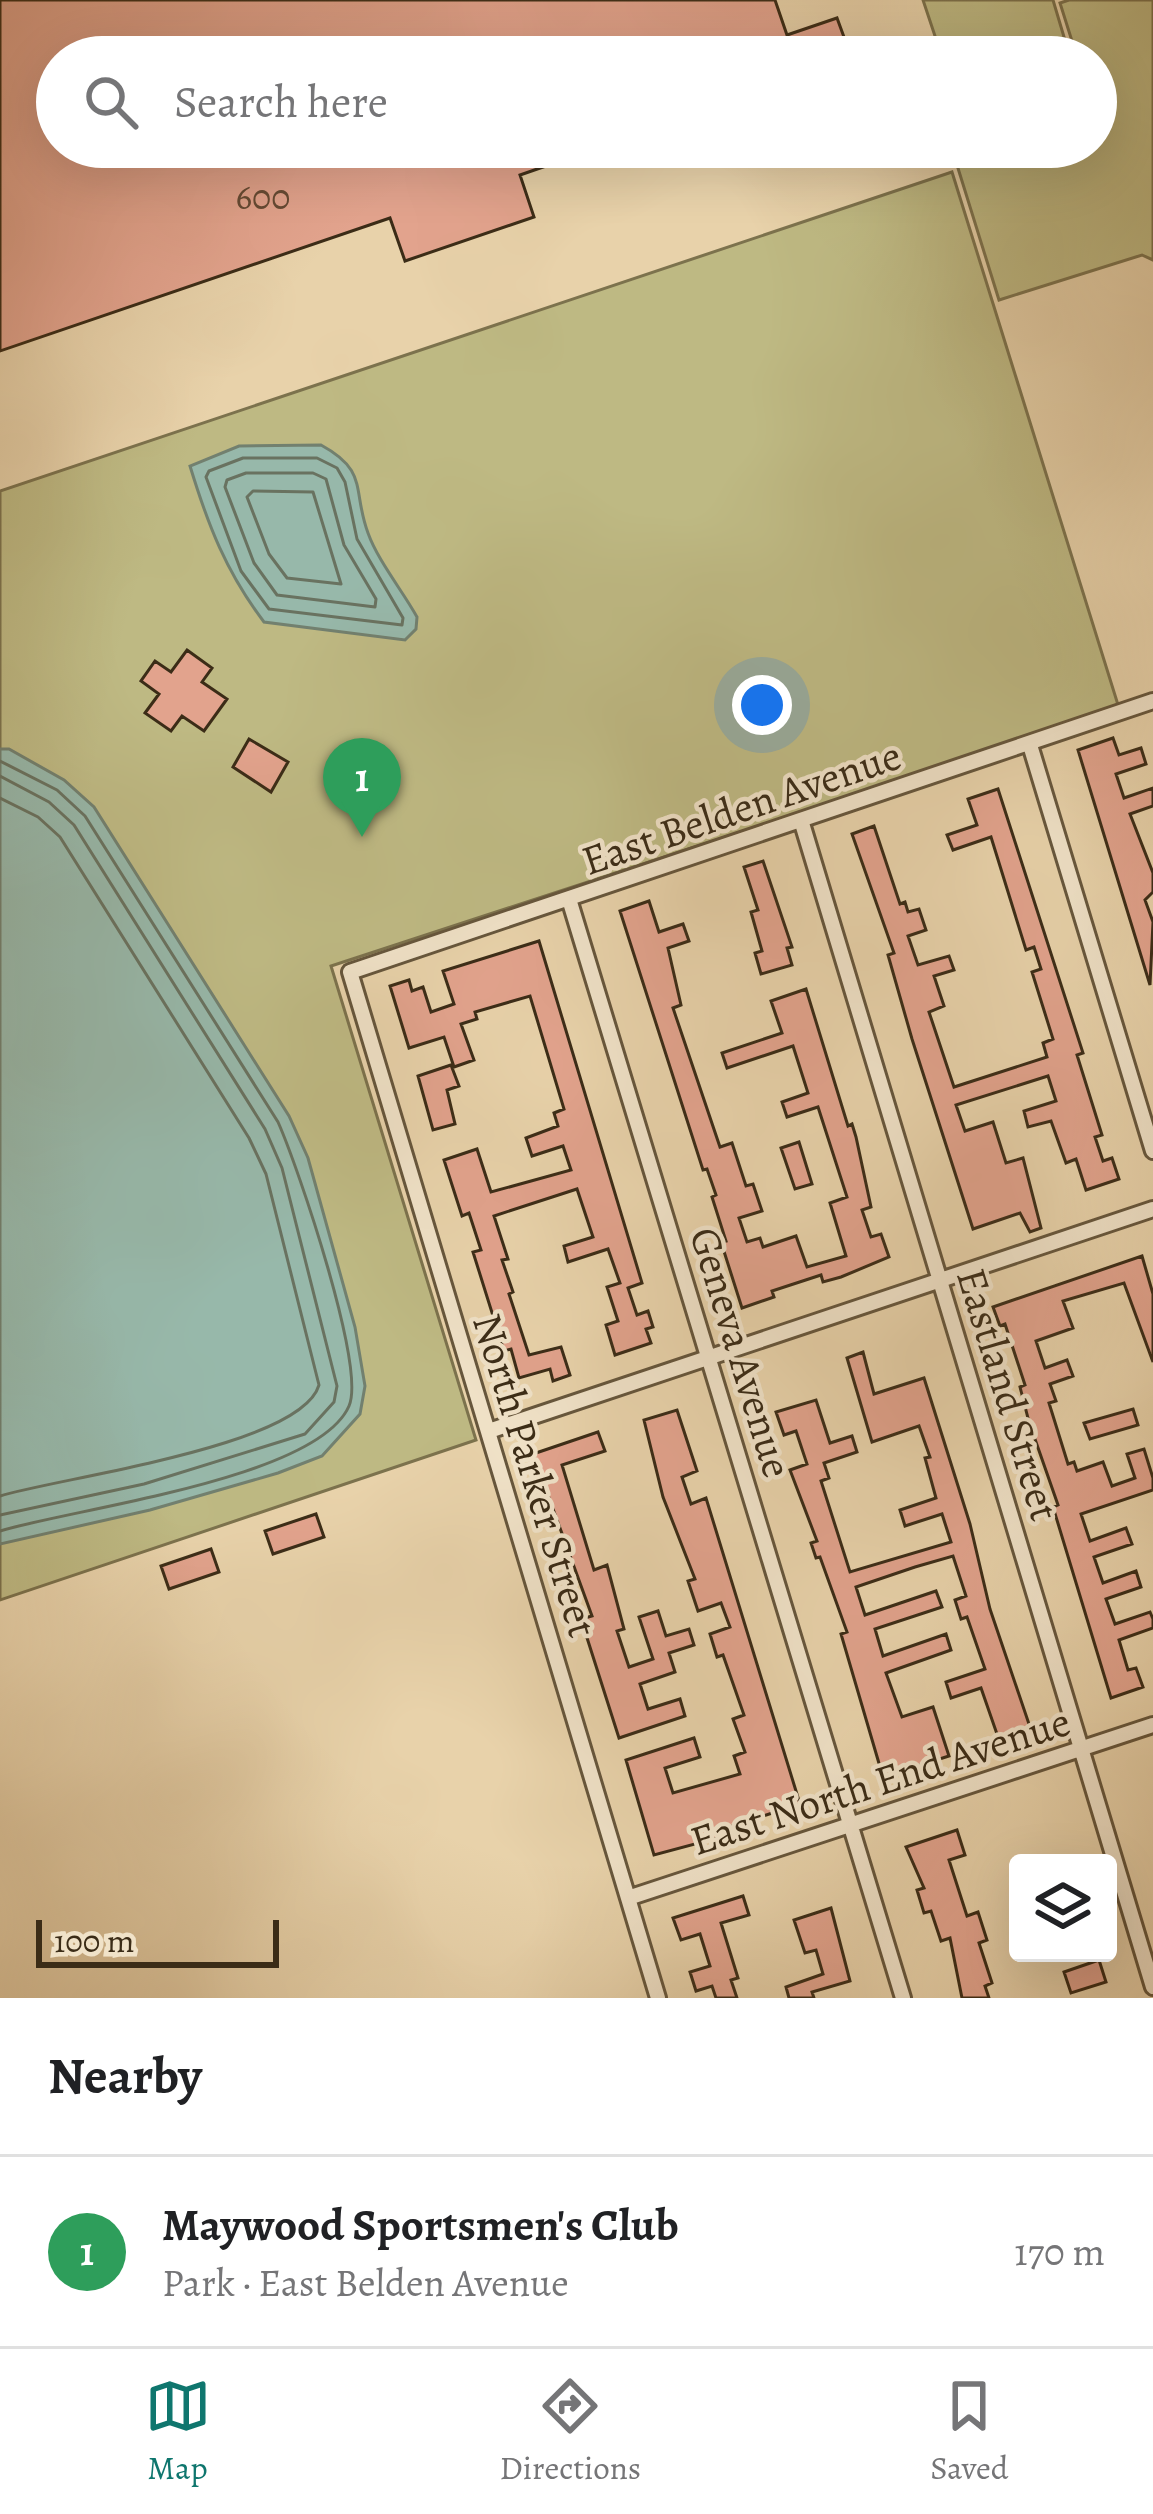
<!DOCTYPE html>
<html lang="en">
<head>
<meta charset="utf-8">
<style>
  body { margin:0; font-family:Alegreya,serif; background:#f6f6f6; color:#202124 }
  .controls { position:absolute; right:36px; bottom:36px; display:grid; overflow:hidden; border-radius:12px; box-shadow:0 12px 48px #0002 }
  .controls button { width:108px; height:108px; display:grid; place-items:center; padding:0; border:0; border-bottom:3px solid #e0e0e0; background:#fff; color:#202124; font:60px sans-serif }
  .scale { position:absolute; left:36px; bottom:30px; width:243px; box-sizing:border-box; padding-left:12px; border:6px solid #3b2c17; border-top:0; font-size:33px; line-height:42px; white-space:nowrap; color:#3b2c17; -webkit-text-stroke:9px #f0e2c8; paint-order:stroke }
  .you { position:absolute; left:762px; top:705px; width:42px; height:42px; margin:-30px; border:9px solid #fff; border-radius:50%; background:#1a73e8; box-shadow:0 0 0 18px #1a73e833 }
  .badge { display:grid; place-items:center; width:78px; height:78px; border-radius:50%; background:#0f766e; color:#fff; font-size:39px; font-weight:700 }
  .pin { position:absolute; translate:-50% -99px; filter:drop-shadow(0 3px 6px #0008) }
  .pin::after { content:''; position:absolute; top:63px; width:42px; height:36px; background:inherit; clip-path:polygon(0 0,100% 0,50% 100%) }
  .list { margin:0; padding:0; list-style:none }
  h2 { display:flex; justify-content:space-between; align-items:center; height:156px; margin:0; padding:0 48px; font-size:51px }
  h2 small { font-size:39px; font-weight:400; color:#757577 }
  .list li { display:grid; grid-template-columns:78px 1fr auto; gap:36px; align-items:center; box-sizing:border-box; height:192px; padding:0 48px; border-top:3px solid #e0e0e0 }
  .list b { display:block; font-size:45px; white-space:nowrap }
  .list p { margin:0; font-size:39px; white-space:nowrap; color:#757577 }
  .list em { font-size:39px; font-style:normal; color:#757577 }
  .icon { flex:none; width:66px; height:66px; fill:none; stroke:currentColor; stroke-width:2; stroke-linecap:round; stroke-linejoin:round }
  .map { position:relative; flex:none; width:1153px; height:1998px; overflow:hidden }
  .search { position:absolute; background:#fff; box-shadow:0 12px 48px #0002; left:36px; right:36px; top:36px; height:132px; display:flex; align-items:center; gap:30px; box-sizing:border-box; padding:0 42px; border-radius:66px; color:#757577; font-size:45px }
  .sheet { height:348px; background:#fff }
  nav { display:flex; justify-content:space-around; align-items:center; box-sizing:border-box; height:168px; border-top:3px solid #e0e0e0; background:#fff; font-size:33px; color:#757577 }
  nav a { display:grid; justify-items:center; gap:6px }
  nav .on { color:#0f766e }
  .map>svg:first-child { display:block }
  .green { fill:#beb983; stroke:#7c724d; stroke-width:3 }
  .water { fill:#97b8aa; stroke:#72806f; stroke-width:3 }
  .lines { fill:none; stroke-linecap:round; stroke-linejoin:round }
  .shore { stroke:#697260; stroke-width:3 }
  .building { fill:#e2a38d; stroke:#3b2c17; stroke-width:3 }
  .street-casing { stroke:#66563c; stroke-width:20 }
  .street { stroke:#f0e2c8; stroke-width:14 }
  .labels { text-anchor:middle; stroke-width:9; stroke-linejoin:round; paint-order:stroke }
  .number-label { font-size:36px; fill:#654a34 }
  .street-label { font-size:42px; fill:#3b2c17; stroke:#f0e2c8 }
</style>
</head>
<body>
<div class="map">
<svg width="1153" height="1998" viewBox="0 0 1153 1998">
  <rect width="100%" height="100%" fill="#e8d2aa"/>
  <filter id="stains"><feTurbulence type="fractalNoise" baseFrequency=".00167" numOctaves="4"/><feColorMatrix values="0 0 0 0 .2 0 0 0 0 .09 0 0 0 0 .02 0 0 0 .5 -.17"/></filter>
  <radialGradient id="worn" r=".72"><stop offset=".6" stop-color="#630" stop-opacity="0"/><stop offset="1" stop-color="#630" stop-opacity=".3"/></radialGradient>
  <path class="green" d="M923 0H1053L1070 57H942Z
    M1069 0H1153V260L1142 255 999 300 957 165 976 159 972 147H1008L990 155 1014 147H1096V57H1077L1060 3Z
    M952 172 1119 708 331 966 476 1440 0 1600V491Z"/>
  <path class="water" d="M321 445C369 471 352 490 368 533 378 561 402 590 417 617L416 629 405 640 264 622C226 572 208 525 190 466L239 446Z
    M0 749H9L64 780 94 807 289 1116 308 1158 355 1327 365 1386 360 1414 322 1456 278 1473 150 1510 0 1544Z"/>
  <g class="lines">
    <path class="shore" d="M243 458H317L337 468 345 482 357 539 403 618 402 625 269 609 241 571 206 477 209 471Z
      M246 473H313L326 479 344 545 376 599 375 607 277 595 254 563 225 487 227 480Z
      M253 491 313 492 341 584 287 578 269 554 247 497Z
      M0 761 57 790 85 816 278 1122C298 1167 366 1367 349 1406 317 1479 76 1508 0 1531
      M0 776 49 802 74 825 265 1129 282 1168 337 1386 334 1402 305 1434 144 1484 0 1515
      M0 798 38 817 60 837 249 1138 266 1174 319 1385C301 1447 62 1477 0 1496"/>
  </g>
  <path class="building" d="M0 0H775L787 35 837 18 848 48 823 57H57V147L595 149 520 175 534 217 405 261 390 218 0 351Z
    M187 650 212 668 202 682 227 699 204 731 182 716 171 731 145 713 159 694 141 681 155 661 171 672Z
    M1113 738 1119 755 1141 748 1146 764 1116 774 1124 798 1153 788V806L1130 814 1153 873V892L1145 900 1153 922 1150 985 1078 750Z
    M249 739 288 762 271 792 233 767Z
    M998 789 1083 1053 1077 1055 1102 1135 1095 1137 1103 1161 1112 1158 1119 1179 1086 1190 1076 1159 1066 1163 1051 1121 1028 1127 1024 1111 1056 1101 1048 1076 956 1105 965 1131 993 1122 1006 1163 1023 1158 1041 1228 1030 1232 1020 1213 973 1229 912 1039 888 955 894 953 852 834 874 826 900 904 905 902 908 912 919 909 926 930 908 936 918 965 949 956 954 970 934 976 944 1006 929 1012 954 1087 1047 1057 1043 1043 1053 1039 1032 972 1041 969 1034 947 1026 950 991 837 953 850 947 835 977 825 968 799Z
    M763 861 792 947 787 948 792 965 761 974 755 953 762 951 751 912 758 910 744 867Z
    M649 901 659 932 683 924 689 941 668 948 681 1005 673 1008 720 1147 732 1143 746 1186 753 1184 762 1211 739 1218 747 1242 760 1238 763 1247 796 1236 807 1267 846 1256 830 1203 847 1197 818 1107 787 1117 782 1102 808 1093 793 1046 727 1068 722 1053 782 1033 771 1001 806 989 848 1126 852 1124 856 1137 871 1207 862 1210 871 1237 881 1234 889 1257 841 1277 823 1282 821 1275 772 1291 774 1297 742 1308 721 1242 726 1241 712 1197 716 1195 707 1169 703 1170 620 911Z
    M539 941 642 1283 628 1288 637 1315 648 1311 653 1327 646 1329 651 1343 615 1355 606 1325 618 1321 607 1287 620 1283 608 1249 568 1262 564 1246 593 1237 577 1189 494 1216 508 1259 502 1260 513 1292 509 1294 529 1355 561 1347 570 1375 553 1381 550 1369 519 1378 511 1349 504 1351 473 1252 481 1250 469 1213 462 1216 444 1160 477 1149 491 1192 571 1170 563 1146 532 1156 526 1138 558 1126 554 1113 564 1109 530 996 475 1012 477 1019 461 1024 474 1060 454 1067 444 1037 409 1048 390 986 409 980 412 991 423 987 431 1012 454 1004 443 971Z
    M451 1065 459 1086 447 1090 455 1124 433 1130 418 1076Z
    M799 1142 812 1184 795 1189 781 1148Z
    M1142 1256 1153 1294V1362L1124 1283 1063 1301 1073 1328 1036 1341 1045 1368 1067 1360 1073 1376 1050 1384 1056 1401 1049 1403 1068 1464 1074 1462 1077 1471 1103 1462 1112 1486 1135 1478 1127 1454 1144 1449 1153 1478V1490L1081 1514 1090 1541 1126 1528 1132 1544 1094 1557 1103 1583 1136 1571 1141 1587 1106 1599 1115 1624 1150 1612 1153 1619V1628L1119 1640 1128 1670 1136 1668 1143 1687 1111 1698 1053 1507 1058 1505 1029 1422 1020 1387 1025 1385 1005 1324 1000 1326 993 1307Z
    M863 1352 874 1394 924 1378 970 1524 990 1609 1030 1727 998 1737 981 1688 951 1698 946 1682 985 1669 967 1617 961 1619 955 1600 966 1596 953 1556 915 1567 856 1587 865 1615 936 1591 942 1607 875 1629 883 1656 946 1634 951 1650 886 1673 902 1717 933 1707 949 1756 883 1777 841 1634 847 1632 820 1557 816 1558 811 1543 817 1541 790 1470 807 1464 796 1431 784 1435 776 1412 816 1400 830 1443 852 1436 857 1452 824 1463 829 1478 821 1481 850 1572 951 1542 942 1514 905 1526 900 1510 936 1498 925 1458 930 1457 919 1426 872 1442 847 1358Z
    M1133 1409 1138 1425 1090 1439 1084 1423Z
    M677 1410 697 1471 682 1477 691 1504 706 1498 800 1804 723 1829 725 1836 654 1855 626 1760 694 1738 700 1757 665 1768 673 1793 740 1774 734 1756 745 1752 733 1719 744 1715 723 1655 717 1657 710 1634 730 1627 721 1603 698 1611 688 1581 695 1579 663 1497 644 1420Z
    M598 1432 605 1451 562 1465 594 1570 607 1565 624 1629 617 1631 629 1667 653 1659 639 1617 658 1611 666 1636 689 1629 694 1645 669 1653 675 1672 640 1684 648 1709 680 1699 685 1716 619 1738 581 1619 592 1616 533 1454Z
    M316 1514 324 1537 273 1554 265 1531Z
    M211 1549 219 1572 169 1589 161 1566Z
    M957 1830 965 1855 949 1860 967 1916 978 1912 987 1940 979 1943 992 1983 985 1986 989 1998H962L950 1938 941 1941 931 1911 924 1913 917 1890 924 1888 906 1847Z
    M743 1896 749 1915 721 1923 738 1978 731 1980 737 1998H716L712 1986 696 1991 690 1972 710 1966 700 1934 681 1940 673 1918Z
    M831 1908 850 1981 812 1992 814 1998H789L786 1987 823 1974 816 1950 805 1953 794 1920Z
    M1099 1960 1106 1982 1071 1993 1064 1972Z"/>
  <g class="lines">
    <defs>
      <path id="street" d="M1030 745 1153 1151
        M801 820 1153 1987
        M569 899 903 1998
        M489 1431 1153 1209
        M628 1898 1153 1725
        M658 1998 350 972 1153 701"/>
    </defs>
    <use href="#street" class="street-casing"/>
    <use href="#street" class="street"/>
  </g>
  <g class="labels">
    <g class="number-label">
      <text x="263" y="209">600</text>
    </g>
    <g class="street-label">
      <text transform="translate(741 807) rotate(-19)" y="15">East Belden Avenue</text>
      <text transform="translate(742 1352) rotate(73)" y="15">Geneva Avenue</text>
      <text transform="translate(1009 1394) rotate(73)" y="15">Eastland Street</text>
      <text transform="translate(536 1475) rotate(73)" y="15">North Parker Street</text>
      <text transform="translate(880 1780) rotate(-18)" y="15">East North End Avenue</text>
    </g>
  </g>
  <rect width="100%" height="100%" filter="url(#stains)"/>
  <rect width="100%" height="100%" fill="url(#worn)"/>
</svg>
<div class="controls">
<button><svg class="icon" aria-label="layers" viewBox="0 0 24 24"><path d="M12 4l9 5-9 5-9-5zM3 14l9 5 9-5"/></svg></button>
</div>
<div class="scale">100 m</div>
<div class="you"></div>
<div class="pin badge" style="left:362px;top:837px;background:#2e9e5b">1</div>
<div class="search"><svg class="icon" aria-label="search" viewBox="0 0 24 24"><circle cx="10" cy="10" r="6"/><path d="M15 15l6 6"/></svg>Search here</div>
</div>
<section class="sheet">
<h2>Nearby<small></small></h2>
<ul class="list">
<li><span class="badge" style="background:#2e9e5b">1</span><div><b>Maywood Sportsmen's Club</b><p>Park · East Belden Avenue</p></div><em>170 m</em></li>
</ul>
</section>
<nav>
<a class="on"><svg class="icon" aria-label="map" viewBox="0 0 24 24"><path d="M3 6l6-2 6 2 6-2v14l-6 2-6-2-6 2zM9 4v14M15 6v14"/></svg>Map</a>
<a><svg class="icon" aria-label="directions" viewBox="0 0 24 24"><path d="M12 3l9 9-9 9-9-9zM9 14v-3h6M13 9l2 2-2 2"/></svg>Directions</a>
<a><svg class="icon" aria-label="saved" viewBox="0 0 24 24"><path d="M7 4h10v16l-5-4-5 4z"/></svg>Saved</a>
</nav>
</body>
</html>
